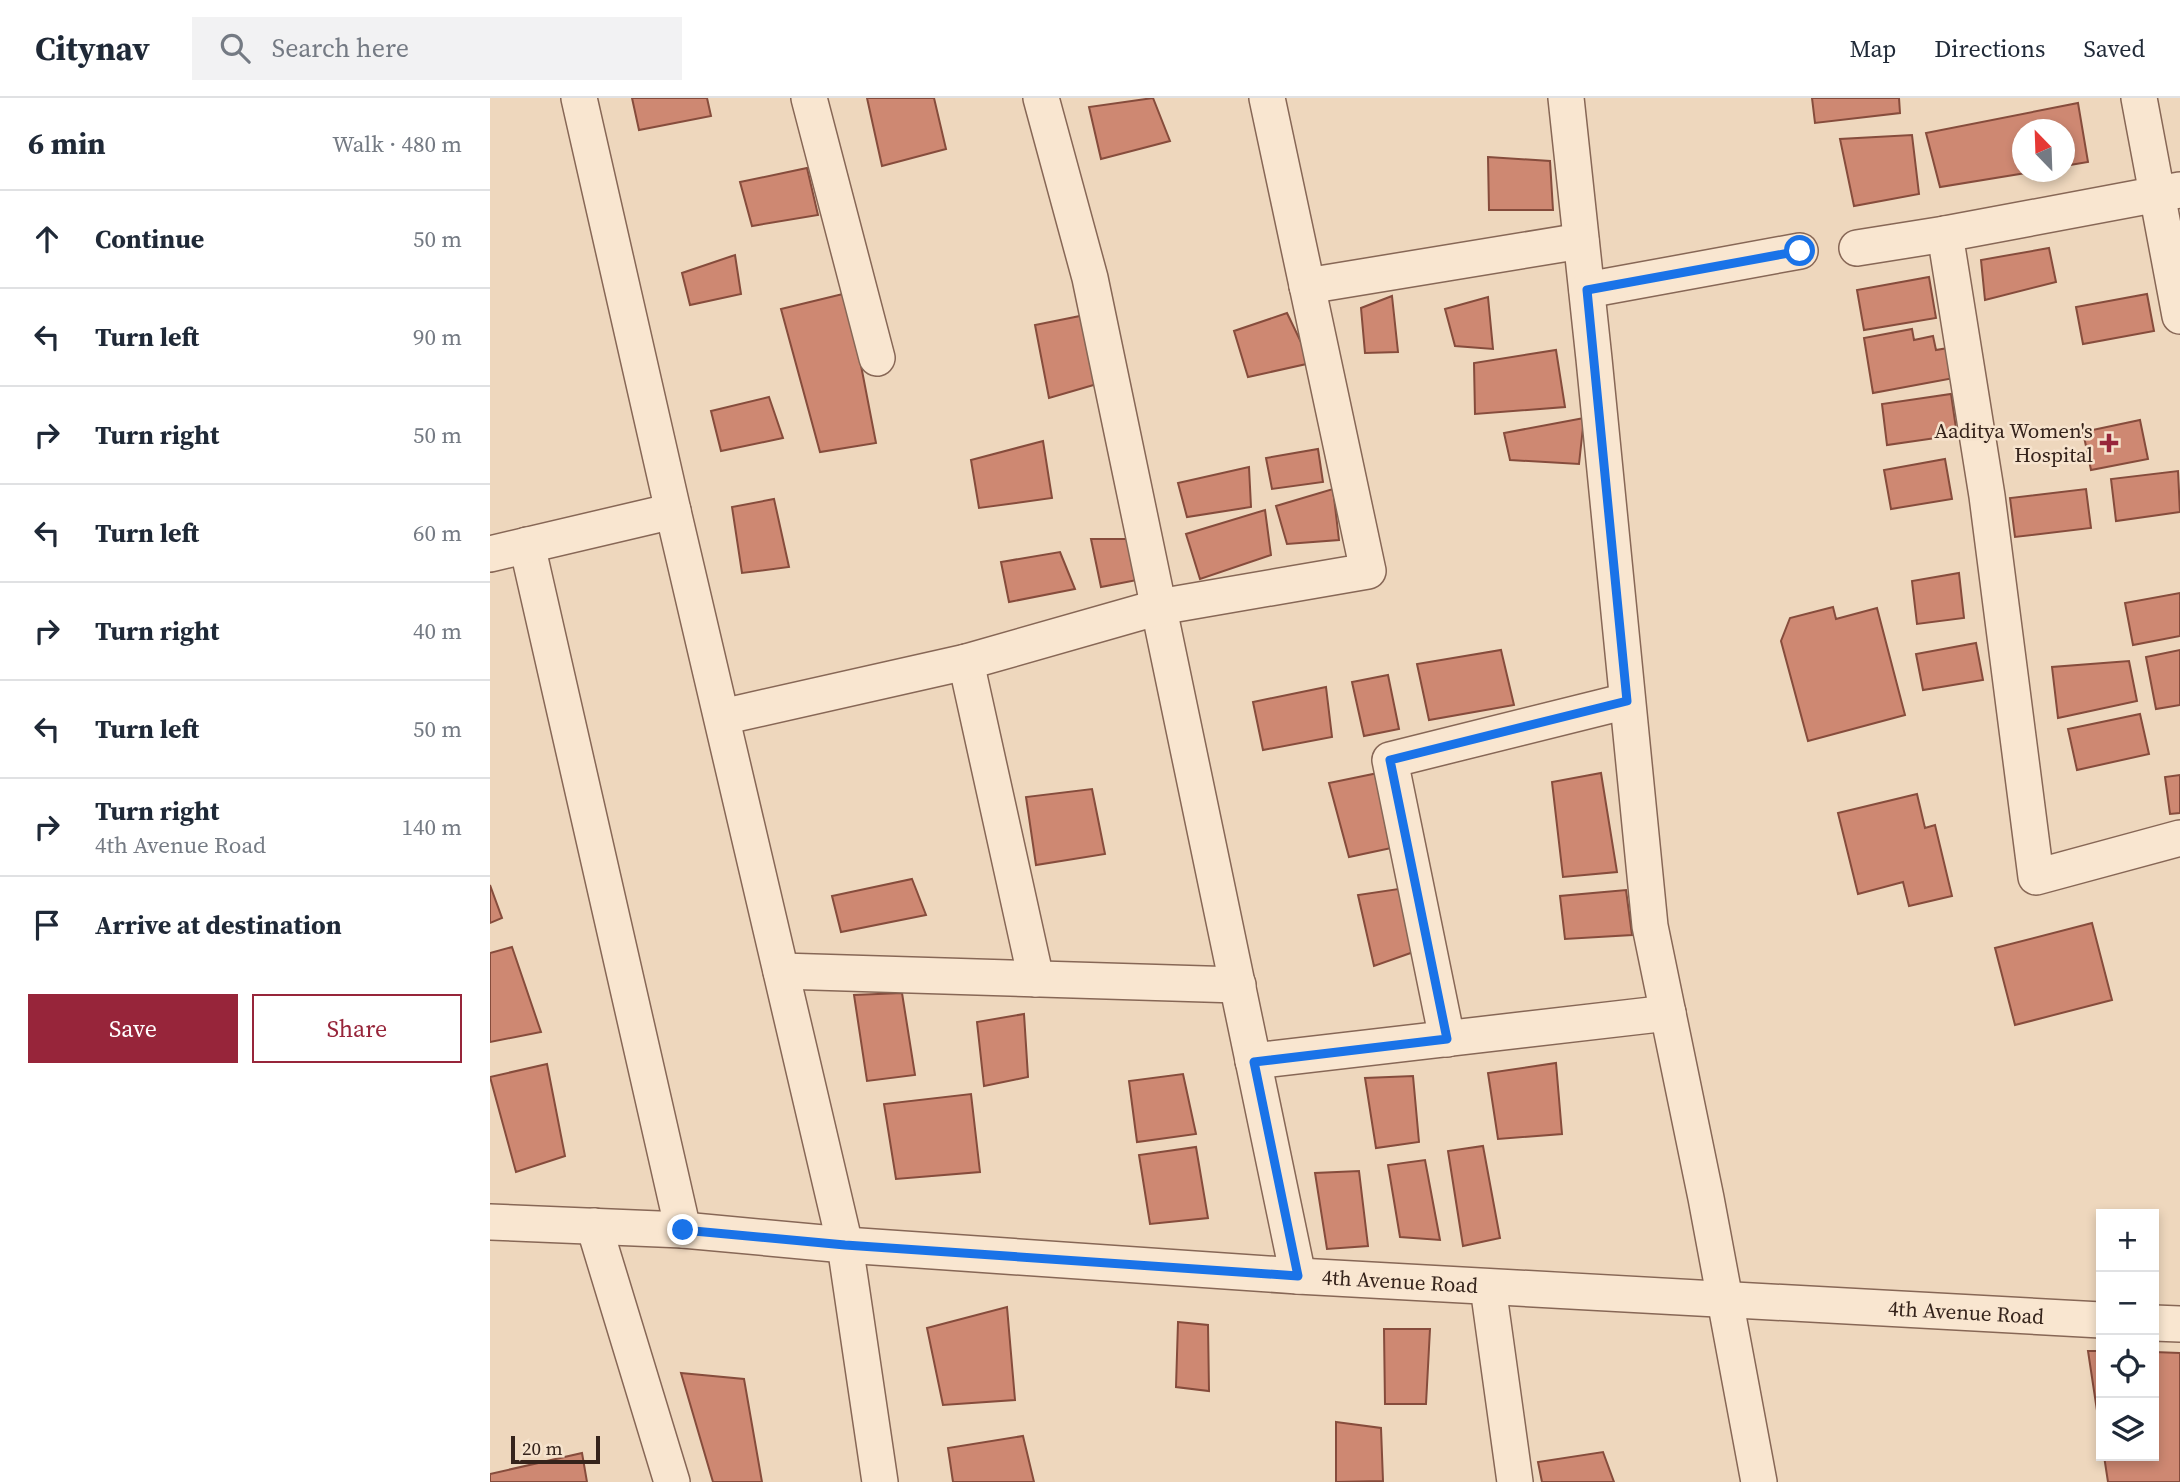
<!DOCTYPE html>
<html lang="en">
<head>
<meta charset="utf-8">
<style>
  body { margin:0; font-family:"Source Serif 4",serif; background:#f2f2f3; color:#1f2937 }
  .controls { position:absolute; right:21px; bottom:21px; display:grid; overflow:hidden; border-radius:0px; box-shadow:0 4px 10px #0003 }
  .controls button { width:63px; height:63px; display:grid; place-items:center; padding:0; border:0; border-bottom:2px solid #e0e1e3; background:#fff; color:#1f2937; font:35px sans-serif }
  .compass { position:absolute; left:1522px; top:21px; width:63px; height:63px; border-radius:50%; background:#fff; box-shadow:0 4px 10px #0003; rotate:337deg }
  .scale { position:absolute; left:21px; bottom:18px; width:89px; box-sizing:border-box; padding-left:7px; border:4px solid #35231b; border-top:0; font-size:19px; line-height:24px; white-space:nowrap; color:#35231b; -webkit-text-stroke:5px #f6e3cd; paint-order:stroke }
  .stop { position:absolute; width:21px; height:21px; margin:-16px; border:5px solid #1a73e8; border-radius:50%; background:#fff }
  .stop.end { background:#1a73e8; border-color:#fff; box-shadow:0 2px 7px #0008 }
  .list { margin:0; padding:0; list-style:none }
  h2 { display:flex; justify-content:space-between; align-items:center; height:91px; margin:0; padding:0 28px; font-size:30px }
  h2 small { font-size:23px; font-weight:400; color:#747a83 }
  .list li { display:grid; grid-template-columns:46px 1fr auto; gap:21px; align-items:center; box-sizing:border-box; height:98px; padding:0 28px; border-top:2px solid #e0e1e3 }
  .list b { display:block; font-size:26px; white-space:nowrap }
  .list p { margin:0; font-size:23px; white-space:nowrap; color:#747a83 }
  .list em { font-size:23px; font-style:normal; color:#747a83 }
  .actions { display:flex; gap:14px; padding:21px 28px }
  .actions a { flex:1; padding:16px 0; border:2px solid #97253a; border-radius:0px; text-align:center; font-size:24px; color:#97253a }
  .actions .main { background:#97253a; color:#fff }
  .icon { flex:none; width:38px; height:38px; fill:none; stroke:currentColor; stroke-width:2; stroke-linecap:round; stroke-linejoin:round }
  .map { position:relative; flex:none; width:1690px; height:1384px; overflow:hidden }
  header { display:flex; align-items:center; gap:42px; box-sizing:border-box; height:98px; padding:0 35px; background:#fff; border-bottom:2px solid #e0e1e3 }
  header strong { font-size:33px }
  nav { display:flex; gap:38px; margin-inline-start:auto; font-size:24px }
  .search { width:490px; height:63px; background:#f2f2f3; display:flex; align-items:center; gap:18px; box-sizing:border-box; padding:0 24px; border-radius:0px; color:#747a83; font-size:26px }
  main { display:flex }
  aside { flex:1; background:#fff }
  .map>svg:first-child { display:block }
  .building { fill:#ce8872; stroke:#864c3c; stroke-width:2 }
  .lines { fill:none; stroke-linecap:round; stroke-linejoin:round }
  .minor-casing { stroke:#876756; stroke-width:38 }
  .minor { stroke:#f9e6d0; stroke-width:35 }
  .route { stroke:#1a73e8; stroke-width:9 }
  .poi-dot { fill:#97253a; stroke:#f6e3cd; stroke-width:2.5 }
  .labels { text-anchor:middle; stroke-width:5; stroke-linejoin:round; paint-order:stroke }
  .poi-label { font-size:21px; fill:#35231b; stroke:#f6e3cd; text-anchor:end }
  .street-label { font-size:21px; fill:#35231b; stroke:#f6e3cd }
</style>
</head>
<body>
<header>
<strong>Citynav</strong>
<div class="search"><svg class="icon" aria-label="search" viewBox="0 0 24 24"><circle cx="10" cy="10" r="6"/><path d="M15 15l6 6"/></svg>Search here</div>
<nav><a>Map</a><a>Directions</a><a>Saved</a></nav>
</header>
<main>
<aside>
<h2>6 min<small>Walk · 480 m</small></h2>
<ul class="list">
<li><svg class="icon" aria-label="ahead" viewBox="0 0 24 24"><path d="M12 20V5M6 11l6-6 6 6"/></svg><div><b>Continue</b></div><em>50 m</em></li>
<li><svg class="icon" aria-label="left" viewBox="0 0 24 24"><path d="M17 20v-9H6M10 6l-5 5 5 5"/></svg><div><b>Turn left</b></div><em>90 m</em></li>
<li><svg class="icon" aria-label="right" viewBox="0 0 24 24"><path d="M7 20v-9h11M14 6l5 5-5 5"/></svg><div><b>Turn right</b></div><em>50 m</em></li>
<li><svg class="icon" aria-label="left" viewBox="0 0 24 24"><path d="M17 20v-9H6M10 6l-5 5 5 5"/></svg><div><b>Turn left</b></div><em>60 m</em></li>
<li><svg class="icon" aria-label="right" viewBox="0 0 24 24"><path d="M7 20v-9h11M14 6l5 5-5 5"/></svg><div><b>Turn right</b></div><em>40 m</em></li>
<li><svg class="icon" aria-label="left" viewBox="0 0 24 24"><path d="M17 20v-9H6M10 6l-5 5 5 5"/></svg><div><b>Turn left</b></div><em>50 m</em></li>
<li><svg class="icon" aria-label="right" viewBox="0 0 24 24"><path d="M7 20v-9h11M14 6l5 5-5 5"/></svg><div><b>Turn right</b><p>4th Avenue Road</p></div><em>140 m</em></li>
<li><svg class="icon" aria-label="arrive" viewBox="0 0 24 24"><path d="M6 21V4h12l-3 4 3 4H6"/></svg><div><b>Arrive at destination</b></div></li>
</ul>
<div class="actions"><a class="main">Save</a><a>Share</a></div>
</aside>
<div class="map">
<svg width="1690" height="1384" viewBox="0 0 1690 1384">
  <rect width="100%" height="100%" fill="#eed7bd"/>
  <path class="building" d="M142 0H217L221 18 149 32Z
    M377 0H444L456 51 392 68Z
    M663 0 680 43 611 61 599 9Z
    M1322 0H1409L1410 15 1325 25Z
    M1588 5 1598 64 1574 68V32H1532V74H1542L1450 89 1436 35Z
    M1422 37 1429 96 1364 108 1350 41Z
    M998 59 1060 63 1063 112H999Z
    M317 70 328 117 262 128 250 84Z
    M1559 150 1566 184 1495 202 1491 162Z
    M245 157 251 196 200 207 192 175Z
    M1439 179 1446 220 1374 232 1367 192Z
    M357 195 386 345 330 354 291 211Z
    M1657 196 1664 233 1593 246 1586 209Z
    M902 198 908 254 875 255 871 210Z
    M998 199 1003 251 965 248 955 211Z
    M797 215 821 265 758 279 744 233Z
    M590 218 607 286 559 300 545 227Z
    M1422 231 1424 242 1443 238 1446 252 1458 250 1464 280 1383 295 1374 240Z
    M1066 252 1075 309 985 316 984 265Z
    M1461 296 1467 337 1397 347 1392 306Z
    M279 299 293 340 231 353 221 313Z
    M1094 320 1089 366 1020 362 1014 335Z
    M1650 322 1658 361 1601 372 1593 334Z
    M553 343 562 400 489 410 481 362Z
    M828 351 833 384 782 391 776 360Z
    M1455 361 1462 401 1401 411 1394 372Z
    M759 369 761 409 697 419 688 385Z
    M1688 373 1690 414 1626 423 1621 381Z
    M843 391 849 442 797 446 786 408Z
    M1596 391 1601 430 1525 439 1520 400Z
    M284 401 299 469 252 475 242 409Z
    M775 412 781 457 710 481 696 436Z
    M601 441H641L647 482 611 489Z
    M570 454 585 491 519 504 511 464Z
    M1469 475 1474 520 1427 526 1422 483Z
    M1690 495V538L1643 547 1635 505Z
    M1343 509 1346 521 1387 510 1415 617 1318 643 1291 543 1300 520Z
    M1486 545 1493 582 1433 592 1426 556Z
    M1011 552 1024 607 939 622 927 566Z
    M1690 552V607L1666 611 1656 559Z
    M1639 563 1647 603 1568 620 1562 569Z
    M898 577 909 631 874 638 862 584Z
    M836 589 842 639 773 652 763 604Z
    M1650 616 1659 656 1587 672 1578 631Z
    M888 675 906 749 859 759 839 685Z
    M1111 675 1127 774 1073 779 1062 684Z
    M1690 677V715L1680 716 1675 679Z
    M602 691 615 756 546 767 536 699Z
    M1427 696 1435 730 1445 727 1462 798 1419 808 1413 784 1368 796 1348 715Z
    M422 781 436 817 351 834 342 798Z
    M0 787 12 820 0 825Z
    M915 790 932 851 884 868 868 797Z
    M1136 792 1142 837 1075 841 1070 798Z
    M1602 825 1622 902 1525 927 1505 850Z
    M22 849 51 934 0 944V855Z
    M412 895 425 977 377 983 364 897Z
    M534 916 538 979 494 988 487 924Z
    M1066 965 1072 1036 1008 1041 998 975Z
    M57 966 75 1058 26 1074 0 979Z
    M693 976 706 1036 647 1044 639 983Z
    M923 978 929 1044 886 1050 875 980Z
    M481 996 490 1074 406 1081 394 1006Z
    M993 1048 1010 1140 973 1148 958 1053Z
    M706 1049 718 1120 660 1126 649 1057Z
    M935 1062 950 1142 910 1139 898 1067Z
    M869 1073 878 1148 837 1151 825 1075Z
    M517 1209 525 1302 453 1307 437 1230Z
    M688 1224 718 1227 719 1293 686 1289Z
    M894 1231H940L936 1306H895Z
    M1598 1253H1611V1339Z
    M1664 1254 1690 1255V1384H1618L1614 1358H1664Z
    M191 1275 254 1281 272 1384H223Z
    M846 1324 891 1330 893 1383 846 1384Z
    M533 1338 544 1384H463L458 1350Z
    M1113 1354 1124 1384H1052L1048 1364Z
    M92 1355 97 1384H0V1376Z"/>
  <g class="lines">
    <defs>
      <g id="minor">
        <path d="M319 0 387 260"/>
        <path d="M551 0 600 180 808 1178"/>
        <path d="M1076 0 1104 261 1160 828 1216 1100 1269 1384"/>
        <path d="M1649 0 1690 218"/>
        <path d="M1690 92 1455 136 1497 398 1546 779 1690 740"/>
        <path d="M1367 150 1455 136"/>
        <path d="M817 188 1091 143"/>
        <path d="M1097 192 1310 153"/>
        <path d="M183 413 355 1147 390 1384"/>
        <path d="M37 447 193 1132"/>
        <path d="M0 456 183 413 89 0"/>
        <path d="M476 564 546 881"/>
        <path d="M232 619 476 564 669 509 878 473 777 0"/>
        <path d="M291 873 748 887"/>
        <path d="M957 941 900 662 1137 603"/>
        <path d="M763 963 1178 915"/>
        <path id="s1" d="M0 1124 193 1132 355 1147 808 1178 1611 1222"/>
        <path d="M104 1128 182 1384"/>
        <path d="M998 1189 1025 1384"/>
        <path d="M1664 1225 1690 1226"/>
      </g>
    </defs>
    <use href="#minor" class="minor-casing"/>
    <use href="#minor" class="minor"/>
  </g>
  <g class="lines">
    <path class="route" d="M193 1132 355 1147 808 1178 764 964 957 941 900 662 1137 603 1097 192 1310 153"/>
  </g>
  <path class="poi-dot" d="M1615.5 334.5h7v7h7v7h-7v7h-7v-7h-7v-7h7z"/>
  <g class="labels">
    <g class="poi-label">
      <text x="1603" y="340">Aaditya Women's<tspan x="1603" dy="24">Hospital</tspan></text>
    </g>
    <g class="street-label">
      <text dy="7" stroke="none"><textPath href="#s1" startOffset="912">4th Avenue Road</textPath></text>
      <text dy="7" stroke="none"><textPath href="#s1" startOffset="1479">4th Avenue Road</textPath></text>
    </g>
  </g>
</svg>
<div class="controls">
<button>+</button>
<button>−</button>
<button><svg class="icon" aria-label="locate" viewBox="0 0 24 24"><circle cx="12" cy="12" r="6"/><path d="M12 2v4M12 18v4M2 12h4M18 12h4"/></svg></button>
<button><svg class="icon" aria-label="layers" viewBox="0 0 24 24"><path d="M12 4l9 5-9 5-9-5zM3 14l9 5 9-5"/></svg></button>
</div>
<svg class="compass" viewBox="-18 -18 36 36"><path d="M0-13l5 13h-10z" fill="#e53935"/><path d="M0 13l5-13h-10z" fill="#747a83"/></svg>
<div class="scale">20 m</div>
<div class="stop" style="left:1310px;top:153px"></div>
<div class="stop end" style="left:193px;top:1132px"></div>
</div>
</main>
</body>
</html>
